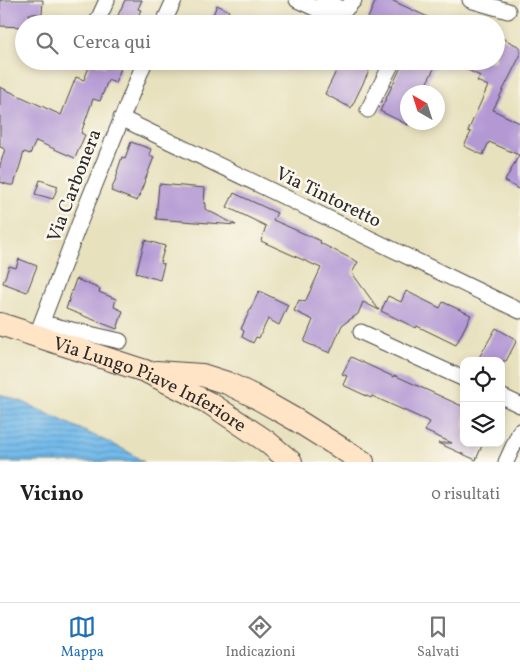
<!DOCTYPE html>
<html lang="it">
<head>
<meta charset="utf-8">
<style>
  body { margin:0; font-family:Vollkorn,serif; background:#f6f6f6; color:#202124 }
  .controls { position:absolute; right:15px; bottom:15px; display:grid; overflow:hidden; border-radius:10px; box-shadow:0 2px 8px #0003 }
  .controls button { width:45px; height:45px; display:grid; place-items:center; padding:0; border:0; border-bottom:1px solid #e0e0e0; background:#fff; color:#202124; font:25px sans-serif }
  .compass { position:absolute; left:400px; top:85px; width:45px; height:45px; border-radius:50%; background:#fff; box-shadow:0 2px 8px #0003; rotate:321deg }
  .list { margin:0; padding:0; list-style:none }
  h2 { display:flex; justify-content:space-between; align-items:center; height:65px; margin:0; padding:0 20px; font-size:21px }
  h2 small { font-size:16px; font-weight:400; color:#757577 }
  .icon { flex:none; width:28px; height:28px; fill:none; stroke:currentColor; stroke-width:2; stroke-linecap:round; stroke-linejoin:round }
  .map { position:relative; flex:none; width:520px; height:462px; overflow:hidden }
  .search { position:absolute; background:#fff; box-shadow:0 2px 8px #0003; left:15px; right:15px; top:15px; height:55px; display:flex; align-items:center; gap:12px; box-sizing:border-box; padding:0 18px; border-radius:28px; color:#757577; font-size:19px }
  .sheet { height:140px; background:#fff }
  nav { display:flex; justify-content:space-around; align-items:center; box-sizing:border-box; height:70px; border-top:1px solid #e0e0e0; background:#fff; font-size:14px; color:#757577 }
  nav a { display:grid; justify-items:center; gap:2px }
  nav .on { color:#1f6fb2 }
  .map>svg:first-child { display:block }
  .water { fill:url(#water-rules); stroke:#4f728a }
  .building { fill:#b398d4 }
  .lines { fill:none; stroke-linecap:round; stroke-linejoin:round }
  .minor-casing { stroke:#474641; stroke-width:17 }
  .secondary-casing { stroke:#474641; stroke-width:24 }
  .minor { stroke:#fff; stroke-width:15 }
  .secondary { stroke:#ffe4c6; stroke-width:22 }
  .labels { text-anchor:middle; stroke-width:5; stroke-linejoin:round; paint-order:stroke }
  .street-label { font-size:19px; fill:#2b2b2b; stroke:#fbf7ec }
</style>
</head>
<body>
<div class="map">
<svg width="520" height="462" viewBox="0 0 520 462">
  <defs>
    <pattern id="water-rules" width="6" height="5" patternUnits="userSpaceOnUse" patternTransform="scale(1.25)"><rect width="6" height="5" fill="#73baea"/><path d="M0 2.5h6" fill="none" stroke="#5f97be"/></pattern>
  </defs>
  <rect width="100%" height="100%" fill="#fbf7ec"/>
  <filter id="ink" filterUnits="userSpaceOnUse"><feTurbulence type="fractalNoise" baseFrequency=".02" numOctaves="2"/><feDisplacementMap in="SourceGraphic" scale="10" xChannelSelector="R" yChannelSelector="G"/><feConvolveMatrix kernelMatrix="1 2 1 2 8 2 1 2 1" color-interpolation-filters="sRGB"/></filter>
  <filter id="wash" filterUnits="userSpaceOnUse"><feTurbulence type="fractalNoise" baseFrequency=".0096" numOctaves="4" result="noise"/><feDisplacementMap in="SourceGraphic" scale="20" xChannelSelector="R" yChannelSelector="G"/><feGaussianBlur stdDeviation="1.12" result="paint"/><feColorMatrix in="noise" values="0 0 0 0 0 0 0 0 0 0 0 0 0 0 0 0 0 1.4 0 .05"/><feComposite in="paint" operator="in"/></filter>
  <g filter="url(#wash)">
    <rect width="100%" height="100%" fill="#e8e1be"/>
    <path class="water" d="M0 394 23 402 127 451 144 462H0Z"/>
    <g id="blocks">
      <path class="building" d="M0 0H43L42 14H29L28 24H24V27L0 26Z
        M125 0H142L138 9 141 10 134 24H114Z
        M376 0H391L443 24H381L368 18Z
        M217 5 229 11 222 24H209Z
        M500 37 520 47V56L493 110 520 123V190L505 181 519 155 489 142 483 155 464 146 471 132 468 131 488 86 477 81 480 76 450 61H496V43Z
        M341 61H374L351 108 325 94Z
        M404 61H438L422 92H408V125L380 111Z
        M91 62 105 67 106 63 121 68 115 83 108 80 100 101 93 99 81 133 85 135 75 158 36 141 30 154 24 152 14 185H9L0 182V165L5 149 0 147V87L61 115 76 77 84 80Z
        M131 142 151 149 149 155 154 157 137 201 111 191 118 173 117 172 122 157 125 158Z
        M40 180 58 186 53 199 35 194Z
        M159 184 205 188 204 204 205 203V209L236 225 156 219Z
        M234 193 277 213 273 220 321 241 320 243 358 262 352 273 379 310 363 302 358 314 342 325 330 353 304 342 313 320 294 311 299 300 305 302 321 268 261 241 266 226 227 207Z
        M145 240 165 246 160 263 164 264 160 280 136 273Z
        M19 259 37 266 27 292 3 283 9 266 16 268Z
        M76 279 100 289 99 292 116 299 114 307 123 311 117 329 66 309Z
        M259 291 288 305 279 325 268 319 259 338 256 337 253 343 242 337 244 331 241 329Z
        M406 291 440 308 443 302 471 315 456 345 417 326 416 328 381 311 388 296 401 302Z
        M496 328 517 340 506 361H477Z
        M351 357 394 377V375L464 407V443H483L476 460 438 443H452L425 431 430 422 372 396 371 398 343 385 347 376 342 374Z"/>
    </g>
  </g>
  <g filter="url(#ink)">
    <use href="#blocks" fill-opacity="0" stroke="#474641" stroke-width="1"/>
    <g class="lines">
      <defs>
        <path id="minor" d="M297 0 349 24
          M323 0 345 10 354 0
          M470 0 508 11
          M96 24 107 0
          M163 24 174 0
          M368 110 393 61
          M121 118 520 311
          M42 323 120 341
          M361 332 464 379
          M36 337 83 214 145 61
          M501 396 520 405
          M506 462 520 431"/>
        <g id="secondary">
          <path id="s1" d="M0 324 145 371 211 404 266 441 291 462"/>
          <path d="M156 372 202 375 227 383 252 395 296 420 363 462"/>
        </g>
      </defs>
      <use href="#minor" class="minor-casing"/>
      <use href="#secondary" class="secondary-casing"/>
      <use href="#minor" class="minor"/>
      <use href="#secondary" class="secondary"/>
    </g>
  </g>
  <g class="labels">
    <g class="street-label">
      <text transform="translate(73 185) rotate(-69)" y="7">Via Carbonera</text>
      <text transform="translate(329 196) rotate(26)" y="7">Via Tintoretto</text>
      <text dy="7" stroke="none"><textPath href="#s1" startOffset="162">Via Lungo Piave Inferiore</textPath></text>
    </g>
  </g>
</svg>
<div class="controls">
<button><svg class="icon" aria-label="locate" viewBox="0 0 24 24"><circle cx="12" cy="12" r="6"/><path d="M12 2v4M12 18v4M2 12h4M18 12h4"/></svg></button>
<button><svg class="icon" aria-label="layers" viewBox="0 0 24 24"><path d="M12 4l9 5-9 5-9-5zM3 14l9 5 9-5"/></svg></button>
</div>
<svg class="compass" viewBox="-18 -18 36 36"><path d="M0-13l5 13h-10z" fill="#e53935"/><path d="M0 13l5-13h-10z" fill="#757577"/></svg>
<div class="search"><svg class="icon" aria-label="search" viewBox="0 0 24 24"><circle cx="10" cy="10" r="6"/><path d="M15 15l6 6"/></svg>Cerca qui</div>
</div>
<section class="sheet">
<h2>Vicino<small>0 risultati</small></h2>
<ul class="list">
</ul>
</section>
<nav>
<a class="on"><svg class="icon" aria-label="map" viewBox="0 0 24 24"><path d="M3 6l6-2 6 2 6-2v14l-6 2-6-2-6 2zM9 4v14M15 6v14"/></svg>Mappa</a>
<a><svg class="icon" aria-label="directions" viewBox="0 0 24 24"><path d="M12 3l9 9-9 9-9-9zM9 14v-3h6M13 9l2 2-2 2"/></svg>Indicazioni</a>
<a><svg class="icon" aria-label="saved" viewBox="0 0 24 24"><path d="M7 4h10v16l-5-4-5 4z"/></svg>Salvati</a>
</nav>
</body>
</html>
